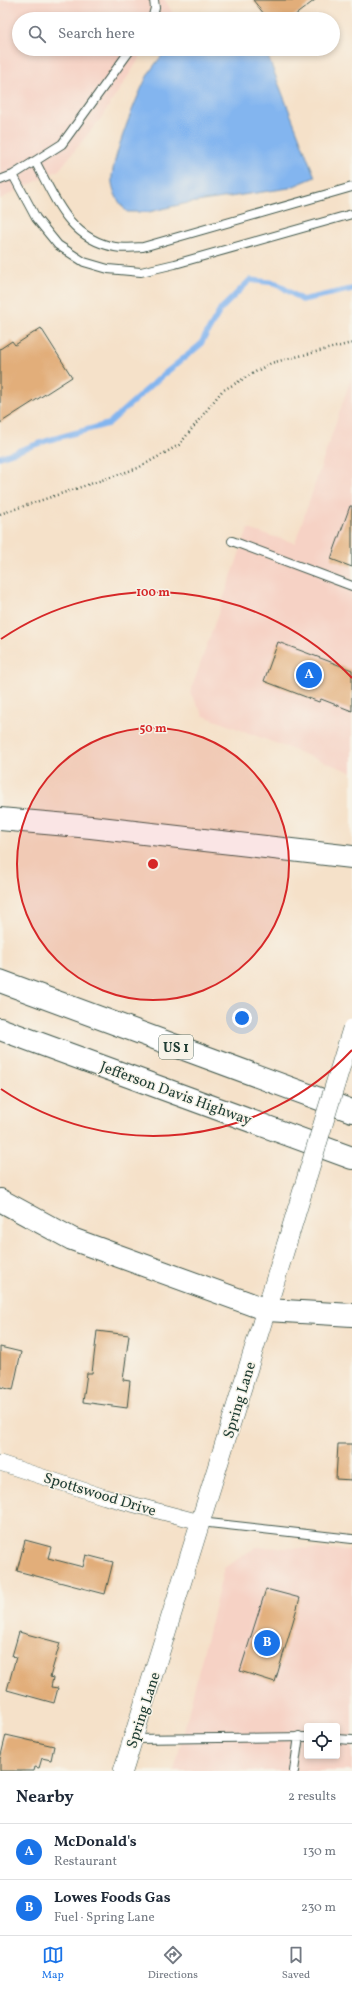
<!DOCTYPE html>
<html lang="en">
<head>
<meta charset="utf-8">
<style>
  body { margin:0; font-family:Vollkorn,serif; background:#f2f2f3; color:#1f2937 }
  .controls { position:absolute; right:12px; bottom:12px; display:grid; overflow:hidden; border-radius:4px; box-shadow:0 2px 6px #0003 }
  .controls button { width:36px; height:36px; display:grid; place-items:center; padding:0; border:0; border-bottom:1px solid #e0e1e3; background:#fff; color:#1f2937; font:20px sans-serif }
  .you { position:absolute; left:242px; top:1018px; width:14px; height:14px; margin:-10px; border:3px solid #fff; border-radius:50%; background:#1a73e8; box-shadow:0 0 0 6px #1a73e833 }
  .badge { display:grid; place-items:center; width:26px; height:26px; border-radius:50%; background:#1a73e8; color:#fff; font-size:13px; font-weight:700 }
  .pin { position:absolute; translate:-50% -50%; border:2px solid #fff; box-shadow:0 1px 4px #0006 }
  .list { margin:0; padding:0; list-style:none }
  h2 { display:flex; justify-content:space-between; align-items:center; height:52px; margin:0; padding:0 16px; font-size:17px }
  h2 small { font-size:13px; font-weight:400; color:#747a83 }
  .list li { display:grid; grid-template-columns:26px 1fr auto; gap:12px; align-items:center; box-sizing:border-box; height:56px; padding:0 16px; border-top:1px solid #e0e1e3 }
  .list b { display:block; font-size:15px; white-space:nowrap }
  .list p { margin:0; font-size:13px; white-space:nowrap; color:#747a83 }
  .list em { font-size:13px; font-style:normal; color:#747a83 }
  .icon { flex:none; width:22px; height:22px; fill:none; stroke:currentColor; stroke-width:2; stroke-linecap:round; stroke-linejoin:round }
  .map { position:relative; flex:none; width:352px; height:1771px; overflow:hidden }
  .search { position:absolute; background:#fff; box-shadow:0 2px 6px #0003; left:12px; right:12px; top:12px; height:44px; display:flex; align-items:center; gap:10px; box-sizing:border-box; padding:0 14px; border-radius:22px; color:#747a83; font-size:15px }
  .sheet { height:164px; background:#fff }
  nav { display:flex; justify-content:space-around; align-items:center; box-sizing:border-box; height:56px; border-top:1px solid #e0e1e3; background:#fff; font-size:11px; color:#747a83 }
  nav a { display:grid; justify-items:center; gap:2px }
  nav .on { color:#1a73e8 }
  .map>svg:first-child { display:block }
  .built { fill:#f6d2c5; fill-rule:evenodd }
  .water { fill:#83b5ef; stroke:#517992 }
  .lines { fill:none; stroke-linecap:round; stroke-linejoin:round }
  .stream { stroke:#83b5ef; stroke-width:5.5 }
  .building { fill:#e2ae7a }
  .service-casing { stroke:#3f564a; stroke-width:10 }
  .minor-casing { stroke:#3f564a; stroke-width:16 }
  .tertiary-casing { stroke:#3f564a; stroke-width:20 }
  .motorway-casing { stroke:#3f564a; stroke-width:24 }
  .path { stroke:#3f564a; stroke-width:2.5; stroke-dasharray:1 3; stroke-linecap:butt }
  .service { stroke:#fff; stroke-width:8 }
  .minor { stroke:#fff; stroke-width:15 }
  .tertiary { stroke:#fff; stroke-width:19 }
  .motorway { stroke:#fff; stroke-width:22 }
  .tertiary-bridge-casing { stroke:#3f564a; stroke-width:20; stroke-linecap:butt }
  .tertiary-bridge { stroke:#fff; stroke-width:19 }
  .ring { fill:none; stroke:#d62828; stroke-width:2 }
  .labels { text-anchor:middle; stroke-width:3; stroke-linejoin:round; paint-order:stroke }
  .shield { fill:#f7f3e8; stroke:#60746a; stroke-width:1 }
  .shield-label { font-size:14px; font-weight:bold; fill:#1f3d34 }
  .street-label { font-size:15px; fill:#1f3d34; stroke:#f7f3e8 }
  .centre { fill:#d62828; stroke:#f7f3e8; stroke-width:2 }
  .ring-label { font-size:12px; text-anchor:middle; font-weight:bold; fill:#d62828; stroke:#f7f3e8; stroke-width:3; stroke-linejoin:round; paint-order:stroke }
</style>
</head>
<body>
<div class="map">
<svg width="352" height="1771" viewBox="0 0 352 1771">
  <rect width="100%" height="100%" fill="#f7f3e8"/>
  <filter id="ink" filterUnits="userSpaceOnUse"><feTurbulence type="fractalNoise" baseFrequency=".025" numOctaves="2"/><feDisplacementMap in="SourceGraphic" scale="8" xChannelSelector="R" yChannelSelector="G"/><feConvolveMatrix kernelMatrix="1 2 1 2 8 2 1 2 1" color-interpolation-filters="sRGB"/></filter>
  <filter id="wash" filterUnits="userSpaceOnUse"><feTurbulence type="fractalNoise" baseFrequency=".012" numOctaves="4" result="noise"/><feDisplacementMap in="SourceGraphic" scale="16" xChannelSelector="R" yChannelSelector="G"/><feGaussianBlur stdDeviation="0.9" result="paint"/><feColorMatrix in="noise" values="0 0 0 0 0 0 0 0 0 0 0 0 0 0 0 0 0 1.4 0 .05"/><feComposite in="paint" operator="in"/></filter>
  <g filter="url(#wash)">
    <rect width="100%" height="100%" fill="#f5e1c9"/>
    <path class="built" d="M0 0H165L176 19H19V49H149L143 53 101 118 59 170 0 199Z
      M352 375V772H351L204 716 190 693 248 529 295 543Z
      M256 1547 352 1550V1771H174L224 1568ZM307 1726H337V1756H307Z"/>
    <path class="water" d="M167 49H265L315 177 289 188 183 204 149 212H127C119 203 114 195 112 183 109 164 139 90 149 73 154 65 161 57 167 49Z"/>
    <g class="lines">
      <path class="stream" d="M0 457 49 440 108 424 163 375 200 345 221 309 250 280 276 283 302 300 352 289"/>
    </g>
    <g id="blocks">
      <path class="building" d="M253 0H315L290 19H268Z
        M41 328 72 377 0 423V349L12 341 15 345Z
        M350 506H352V567L331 559Z
        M278 642 352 670V711L321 699 319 702 264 681Z
        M97 1331 129 1335 123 1380 130 1381 127 1408 83 1402 87 1373H92Z
        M0 1347 21 1352 13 1390 0 1387Z
        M338 1444H352V1480L336 1479Z
        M25 1540 51 1547 48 1558 83 1567 86 1555 113 1562 105 1594 17 1571Z
        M266 1589 300 1598 275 1682 240 1671Z
        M19 1632 60 1643 50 1677 53 1678 51 1687 58 1688 54 1703 7 1690 16 1657 12 1656Z
        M6 1735 54 1746 51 1760 42 1758 39 1768 35 1767 34 1771H0V1759Z"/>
    </g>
  </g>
  <g filter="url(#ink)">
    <use href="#blocks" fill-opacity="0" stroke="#3f564a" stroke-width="1"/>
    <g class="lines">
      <defs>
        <path id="service" d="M152 19 155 8 154 0
          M35 161C55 198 69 239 115 247 124 249 134 247 143 247L352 187
          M13 175 36 218 58 245 84 262 108 269 141 272 175 264 352 214
          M0 180 13 175 62 144 131 49
          M232 541 352 586
          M200 1522 352 1539
          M133 1739 307 1737
          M337 1739 352 1740
          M294 1771 299 1736"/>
        <path id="minor" d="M0 1463 105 1497 200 1522"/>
        <path id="tertiary" d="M123 1771 289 1236"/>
        <path id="motorway" d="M0 819 91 827 352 857
          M0 981 352 1111
          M0 1029 352 1158
          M0 1200 72 1239 267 1310 352 1315"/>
      </defs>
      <use href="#service" class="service-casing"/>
      <use href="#minor" class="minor-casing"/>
      <use href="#tertiary" class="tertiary-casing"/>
      <use href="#motorway" class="motorway-casing"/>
      <path class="path" d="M0 514 138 468 179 445 222 391 271 363 352 343"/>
      <use href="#service" class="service"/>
      <use href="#minor" class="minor"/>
      <use href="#tertiary" class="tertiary"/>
      <use href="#motorway" class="motorway"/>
      <defs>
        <path id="tertiary-bridge" d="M289 1236 352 1029"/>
      </defs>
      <use href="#tertiary-bridge" class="tertiary-bridge-casing"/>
      <use href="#tertiary-bridge" class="tertiary-bridge"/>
    </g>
  </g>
  <circle cx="153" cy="864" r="136" fill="#d62828" fill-opacity=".12"/>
  <g class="ring">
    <circle cx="153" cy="864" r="136"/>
    <path d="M352 1050A272 272 0 0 1 1 1089M1 639A272 272 0 0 1 352 678"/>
  </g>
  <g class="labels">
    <rect class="shield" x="159" y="1035" width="34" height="24" rx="3"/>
    <g class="shield-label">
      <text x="176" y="1052">US 1</text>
    </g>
    <g class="street-label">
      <text transform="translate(176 1093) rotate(20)" y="5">Jefferson Davis Highway</text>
      <text transform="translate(239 1400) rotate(-73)" y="5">Spring Lane</text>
      <text transform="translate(100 1494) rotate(17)" y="5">Spottswood Drive</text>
      <text transform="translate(143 1710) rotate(-72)" y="5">Spring Lane</text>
    </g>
  </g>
  <circle cx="153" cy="864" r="6" class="centre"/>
  <g class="ring-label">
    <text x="153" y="596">100 m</text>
    <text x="153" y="732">50 m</text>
  </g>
</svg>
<div class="controls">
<button><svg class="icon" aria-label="locate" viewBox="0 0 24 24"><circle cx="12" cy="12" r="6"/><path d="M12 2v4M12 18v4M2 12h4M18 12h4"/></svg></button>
</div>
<div class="you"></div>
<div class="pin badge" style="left:309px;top:675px">A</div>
<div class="pin badge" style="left:267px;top:1643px">B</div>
<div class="search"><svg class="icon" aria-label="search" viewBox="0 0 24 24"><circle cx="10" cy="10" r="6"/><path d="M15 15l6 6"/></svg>Search here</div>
</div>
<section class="sheet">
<h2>Nearby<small>2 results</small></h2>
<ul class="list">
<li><span class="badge">A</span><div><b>McDonald's</b><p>Restaurant</p></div><em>130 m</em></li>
<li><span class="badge">B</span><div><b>Lowes Foods Gas</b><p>Fuel · Spring Lane</p></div><em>230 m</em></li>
</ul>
</section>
<nav>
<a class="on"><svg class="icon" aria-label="map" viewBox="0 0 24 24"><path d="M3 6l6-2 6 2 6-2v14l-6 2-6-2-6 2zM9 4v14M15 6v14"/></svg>Map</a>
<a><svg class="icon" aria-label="directions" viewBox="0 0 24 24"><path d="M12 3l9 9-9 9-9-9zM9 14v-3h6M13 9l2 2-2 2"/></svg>Directions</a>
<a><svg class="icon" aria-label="saved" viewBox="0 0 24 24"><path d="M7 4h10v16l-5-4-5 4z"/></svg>Saved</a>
</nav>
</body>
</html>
